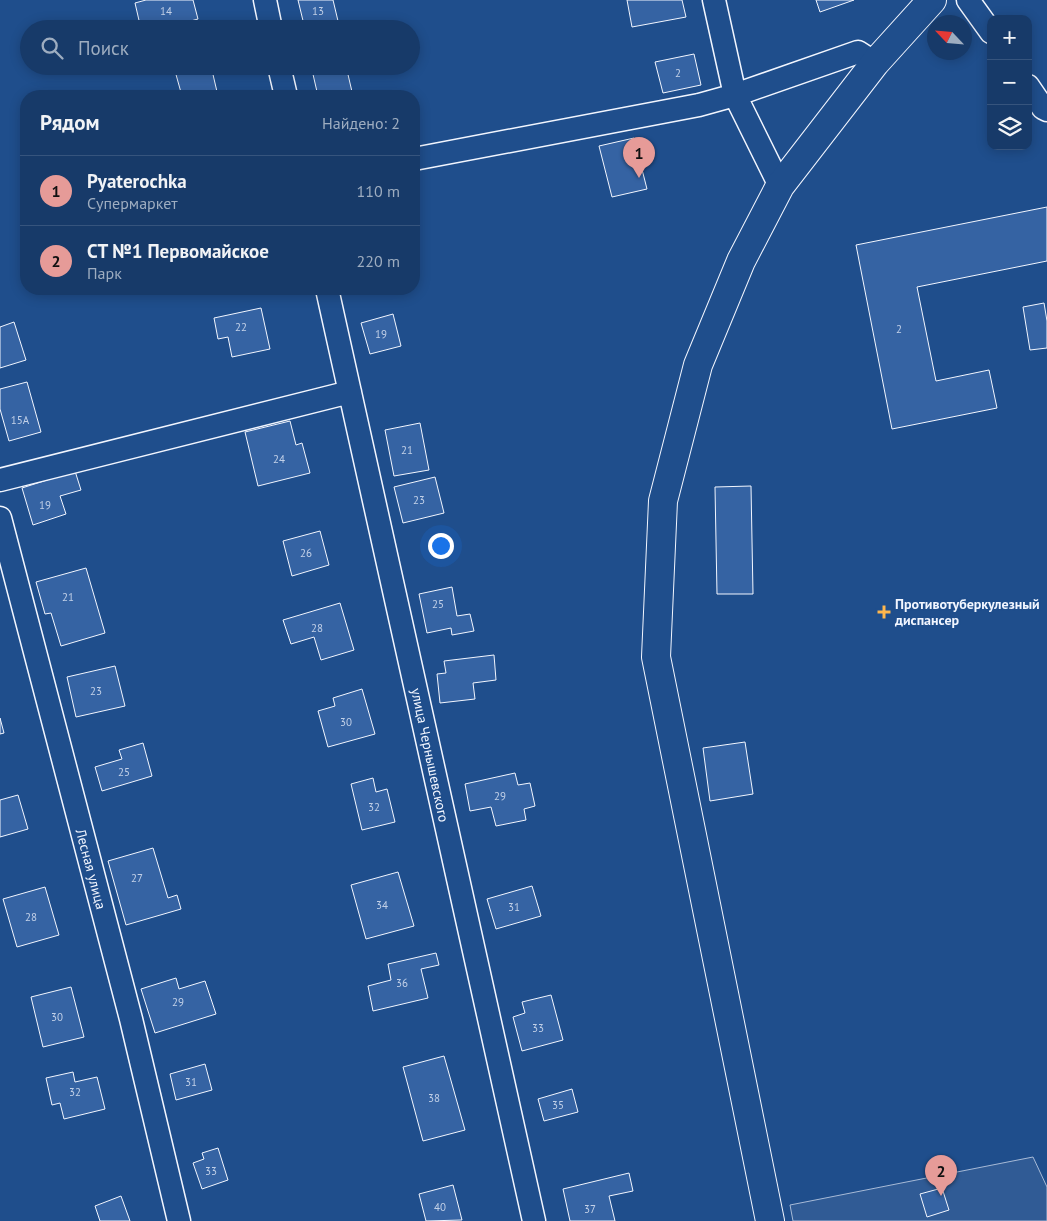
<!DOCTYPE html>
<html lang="ru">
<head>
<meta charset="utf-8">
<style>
  body { margin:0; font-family:"PT Sans",sans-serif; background:#20416f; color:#f1f3f6 }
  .controls { position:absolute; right:15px; top:15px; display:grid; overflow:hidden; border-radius:10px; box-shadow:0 2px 12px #0003 }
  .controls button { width:45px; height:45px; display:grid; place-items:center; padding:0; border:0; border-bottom:1px solid #36547d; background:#173a69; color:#f1f3f6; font:25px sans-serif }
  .compass { position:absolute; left:927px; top:15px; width:45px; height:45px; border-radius:50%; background:#173a69; box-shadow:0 2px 12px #0003; rotate:296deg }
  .you { position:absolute; left:440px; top:545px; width:18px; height:18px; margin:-12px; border:4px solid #fff; border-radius:50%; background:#1a73e8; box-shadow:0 0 0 8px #1a73e833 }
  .badge { display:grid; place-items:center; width:32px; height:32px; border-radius:50%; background:#e69b98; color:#111; font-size:16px; font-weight:700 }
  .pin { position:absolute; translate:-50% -41px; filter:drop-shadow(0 1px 2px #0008) }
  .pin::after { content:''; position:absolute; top:26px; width:18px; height:15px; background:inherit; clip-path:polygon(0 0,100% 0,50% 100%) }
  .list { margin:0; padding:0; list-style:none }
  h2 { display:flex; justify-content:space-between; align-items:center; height:65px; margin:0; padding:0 20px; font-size:21px }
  h2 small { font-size:16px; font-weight:400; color:#9eadc0 }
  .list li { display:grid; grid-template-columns:32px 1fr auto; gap:15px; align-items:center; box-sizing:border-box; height:70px; padding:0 20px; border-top:1px solid #36547d }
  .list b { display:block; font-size:19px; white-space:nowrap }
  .list p { margin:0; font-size:16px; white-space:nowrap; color:#9eadc0 }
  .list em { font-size:16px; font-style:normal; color:#9eadc0 }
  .icon { flex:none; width:28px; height:28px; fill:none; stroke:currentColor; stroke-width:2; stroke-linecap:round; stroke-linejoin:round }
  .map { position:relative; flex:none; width:1047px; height:1221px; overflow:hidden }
  .search { position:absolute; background:#173a69; box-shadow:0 2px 12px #0003; left:20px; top:20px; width:400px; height:55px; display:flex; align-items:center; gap:12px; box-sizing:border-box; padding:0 18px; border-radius:28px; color:#9eadc0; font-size:19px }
  .panel { position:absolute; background:#173a69; box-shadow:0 2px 12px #0003; left:20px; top:90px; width:400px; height:205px; border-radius:20px }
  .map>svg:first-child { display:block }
  .built { fill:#305b95; stroke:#a8bbd7 }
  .building { fill:#3563a3; stroke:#f2f6ff }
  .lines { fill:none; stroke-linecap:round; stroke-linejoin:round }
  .minor-casing { stroke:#f2f6ff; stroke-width:25 }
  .tertiary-casing { stroke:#f2f6ff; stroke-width:30 }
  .minor { stroke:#1f4e8c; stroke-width:22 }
  .tertiary { stroke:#1f4e8c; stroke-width:28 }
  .poi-dot { fill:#ffb74d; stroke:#1f4e8c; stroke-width:2 }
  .labels { text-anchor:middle; stroke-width:4; stroke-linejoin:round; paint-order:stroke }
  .number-label { font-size:11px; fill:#c3d1e8 }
  .poi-label { font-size:14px; font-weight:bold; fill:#f2f6ff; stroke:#1f4e8c; text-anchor:start }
  .street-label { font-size:14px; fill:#f2f6ff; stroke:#1f4e8c }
</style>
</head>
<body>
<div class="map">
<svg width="1047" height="1221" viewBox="0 0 1047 1221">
  <rect width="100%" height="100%" fill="#1f4e8c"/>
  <path class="built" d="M1033 1157 1047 1187V1221H793L790 1205Z"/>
  <path class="building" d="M146 0H193L198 19 161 29H141L135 3Z
    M298 0H333L338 21 305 29Z
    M627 0H682L686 17 632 27Z
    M816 0H854L820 12Z
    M694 54 701 85 663 93 655 62Z
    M194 66H211L218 96H182L175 71Z
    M328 66H346L353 96H318L312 70Z
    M634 138 647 189 612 197 599 146Z
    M1047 207V261L917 287 936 381 989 370 997 408 892 429 856 245Z
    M1044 303 1047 321V348L1030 350 1023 307Z
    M261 308 270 349 232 357 228 337 218 339 214 318Z
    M393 314 401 346 370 354 361 323Z
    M14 322 26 360 0 368V327Z
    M27 382 41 432 9 441 0 409V389Z
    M290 421 296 445 302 443 310 473 258 486 245 432Z
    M420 423 429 470 394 476 385 430Z
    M75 471 81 490 60 496 66 514 33 525 22 488Z
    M435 477 444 513 403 523 394 487Z
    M751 486 753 594H717L715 487Z
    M320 531 329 565 292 576 283 541Z
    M86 568 105 633 61 646 51 613 45 614 36 582Z
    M452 587 457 616 470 614 474 631 452 635 451 628 427 633 419 594Z
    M340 603 354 650 321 660 314 637 291 644 283 620Z
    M494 655 496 680 473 683 475 699 440 703 437 674 446 673 444 661Z
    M115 666 125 706 76 717 67 677Z
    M362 689 375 734 328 747 318 711 335 706 333 698Z
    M0 718 4 733 0 734Z
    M745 742 753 794 710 801 703 748Z
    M143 743 152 776 102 791 95 767 122 759 119 750Z
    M515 773 518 785 530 783 535 806 524 809 526 820 496 826 491 807 470 811 465 784Z
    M373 778 376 792 387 789 395 822 362 830 351 784Z
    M18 795 28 829 0 837V800Z
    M153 848 168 898 177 895 181 909 126 925 108 861Z
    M398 872 414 926 366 939 351 885Z
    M532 886 541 916 496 929 487 899Z
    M45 887 59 935 17 947 3 899Z
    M436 953 439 965 421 969 428 998 373 1011 368 986 391 980 388 964Z
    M176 978 179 989 205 981 216 1014 155 1033 141 989Z
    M71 987 84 1037 43 1047 31 997Z
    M551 995 563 1040 522 1051 513 1017 525 1013 522 1002Z
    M444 1056 465 1130 423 1141 403 1067Z
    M205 1064 212 1090 176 1100 170 1074Z
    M73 1072 75 1082 97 1077 105 1109 64 1119 60 1103 52 1105 46 1078Z
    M572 1089 578 1112 544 1121 538 1099Z
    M218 1148 228 1180 202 1189 193 1163 204 1159 202 1153Z
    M629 1173 633 1191 609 1196 615 1221H570L563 1189Z
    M453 1185 462 1220 426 1221 419 1194Z
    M942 1188 949 1210 927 1217 920 1194Z
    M121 1196 130 1221H100L95 1206Z"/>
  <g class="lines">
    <defs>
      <path id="minor" d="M265 0 271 29
        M714 0 735 95 780 186
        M968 0 991 32
        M279 66 286 96
        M1028 86 1043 108 1047 110
        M414 159 699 105 735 95 858 52 875 63
        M327 289 534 1221
        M0 480 350 392
        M0 518 131 1019 179 1221"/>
      <path id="tertiary" d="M770 1221 656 657 663 501 698 365 741 261 780 186 875 63 932 0"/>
    </defs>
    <use href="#minor" class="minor-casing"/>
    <use href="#tertiary" class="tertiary-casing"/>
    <use href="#minor" class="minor"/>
    <use href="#tertiary" class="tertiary"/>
  </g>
  <path class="poi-dot" d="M881.5 604.5h5v5h5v5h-5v5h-5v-5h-5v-5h5z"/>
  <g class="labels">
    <g class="number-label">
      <text x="166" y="15">14</text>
      <text x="318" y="15">13</text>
      <text x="678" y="77">2</text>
      <text x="241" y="331">22</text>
      <text x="899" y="333">2</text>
      <text x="381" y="338">19</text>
      <text x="20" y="424">15А</text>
      <text x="407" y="454">21</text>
      <text x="279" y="463">24</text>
      <text x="419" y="504">23</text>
      <text x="45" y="509">19</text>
      <text x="306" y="557">26</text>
      <text x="68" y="601">21</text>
      <text x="438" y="608">25</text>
      <text x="317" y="632">28</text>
      <text x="96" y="695">23</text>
      <text x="346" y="726">30</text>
      <text x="124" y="776">25</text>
      <text x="500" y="800">29</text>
      <text x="374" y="811">32</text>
      <text x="137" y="882">27</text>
      <text x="382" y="909">34</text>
      <text x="514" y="911">31</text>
      <text x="31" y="921">28</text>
      <text x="402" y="987">36</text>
      <text x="178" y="1006">29</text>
      <text x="57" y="1021">30</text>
      <text x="538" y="1032">33</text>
      <text x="191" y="1086">31</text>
      <text x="75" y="1096">32</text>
      <text x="434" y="1102">38</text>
      <text x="558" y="1109">35</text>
      <text x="211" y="1175">33</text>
      <text x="440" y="1211">40</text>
      <text x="590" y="1213">37</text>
    </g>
    <g class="poi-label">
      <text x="895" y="609">Противотуберкулезный<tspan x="895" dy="16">диспансер</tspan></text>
    </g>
    <g class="street-label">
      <text transform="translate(430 755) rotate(78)" y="5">улица Чернышевского</text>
      <text transform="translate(91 869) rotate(75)" y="5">Лесная улица</text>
    </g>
  </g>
</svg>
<div class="controls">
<button>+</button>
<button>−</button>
<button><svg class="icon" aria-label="layers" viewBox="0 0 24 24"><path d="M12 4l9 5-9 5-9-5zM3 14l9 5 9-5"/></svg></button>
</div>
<svg class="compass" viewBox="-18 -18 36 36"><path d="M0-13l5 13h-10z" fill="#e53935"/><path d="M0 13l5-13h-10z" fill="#9eadc0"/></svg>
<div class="you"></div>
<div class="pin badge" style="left:639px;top:178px">1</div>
<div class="pin badge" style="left:941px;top:1196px">2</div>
<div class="search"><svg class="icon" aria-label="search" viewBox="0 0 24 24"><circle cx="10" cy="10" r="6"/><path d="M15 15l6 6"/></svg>Поиск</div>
<section class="panel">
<h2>Рядом<small>Найдено: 2</small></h2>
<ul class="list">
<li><span class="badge">1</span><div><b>Pyaterochka</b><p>Супермаркет</p></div><em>110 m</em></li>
<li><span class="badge">2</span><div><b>СТ №1 Первомайское</b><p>Парк</p></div><em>220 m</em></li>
</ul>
</section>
</div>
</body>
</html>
